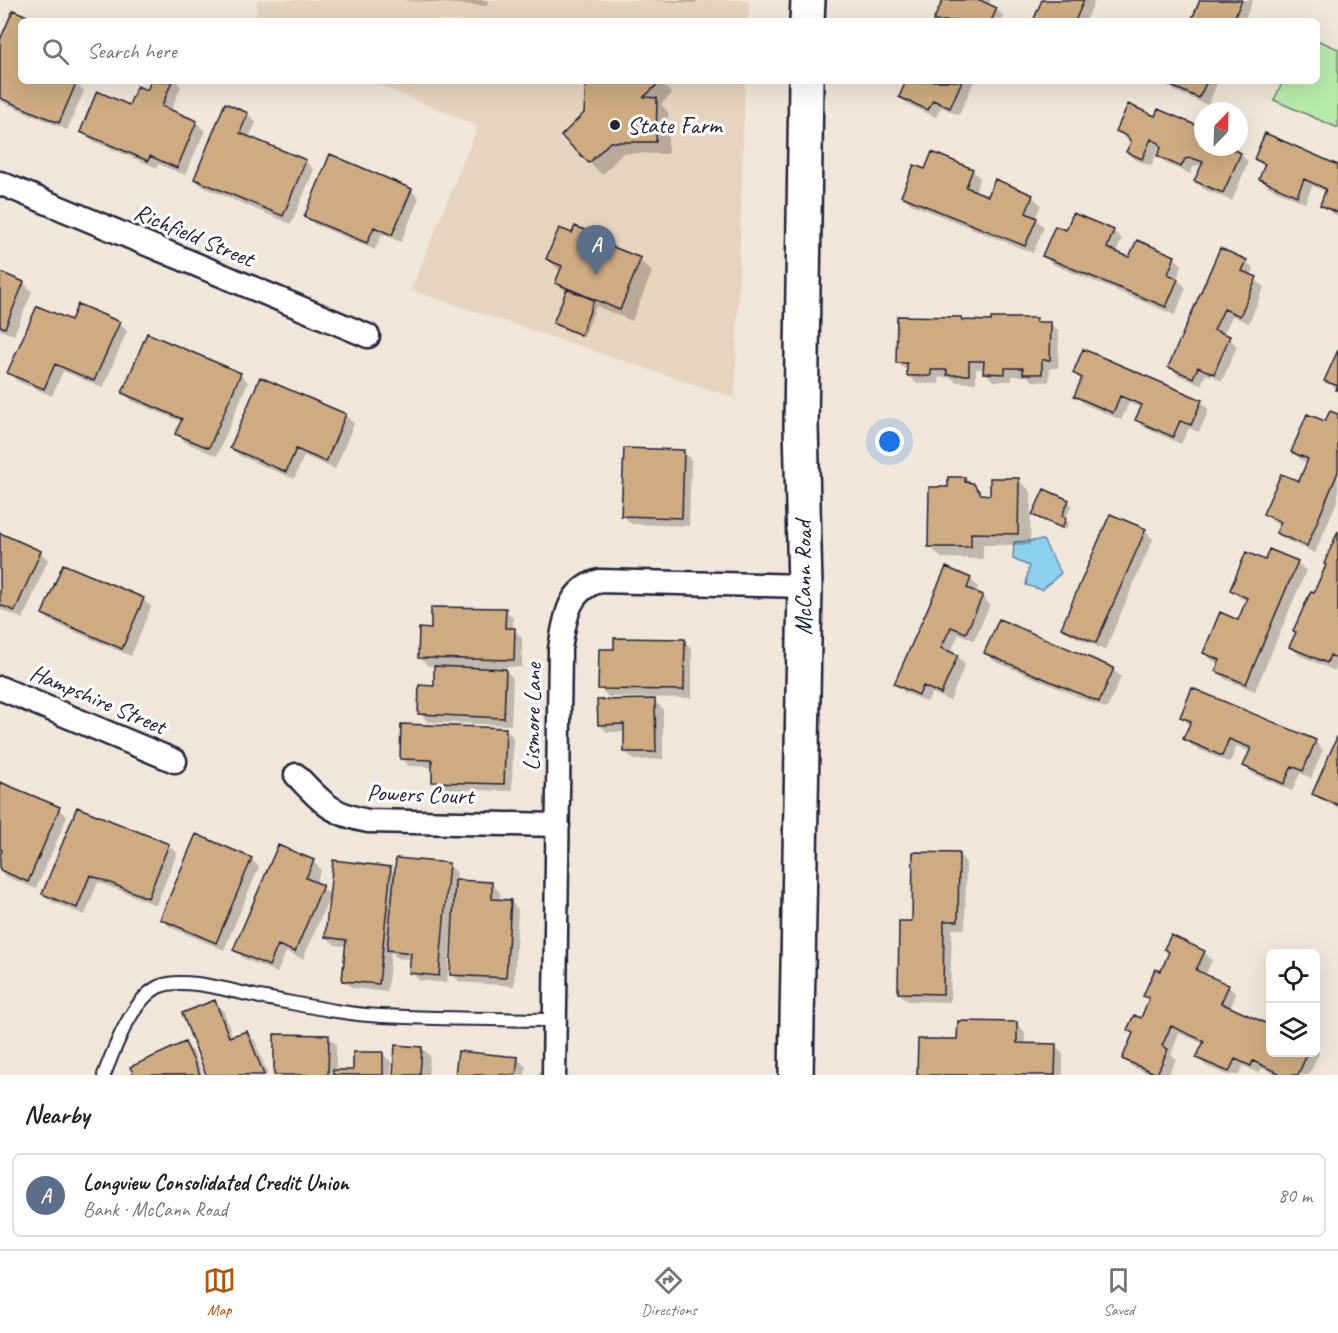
<!DOCTYPE html>
<html lang="en">
<head>
<meta charset="utf-8">
<style>
  body { margin:0; font-family:Caveat,sans-serif; background:#f2f2f2; color:#222 }
  .controls { position:absolute; right:18px; bottom:18px; display:grid; overflow:hidden; border-radius:9px; box-shadow:0 6px 24px #0002 }
  .controls button { width:54px; height:54px; display:grid; place-items:center; padding:0; border:0; border-bottom:2px solid #e0e0e0; background:#fff; color:#222; font:30px sans-serif }
  .compass { position:absolute; left:1194px; top:102px; width:54px; height:54px; border-radius:50%; background:#fff; box-shadow:0 6px 24px #0002; rotate:23deg }
  .you { position:absolute; left:890px; top:442px; width:21px; height:21px; margin:-15px; border:4px solid #fff; border-radius:50%; background:#1a73e8; box-shadow:0 0 0 9px #1a73e833 }
  .badge { display:grid; place-items:center; width:39px; height:39px; border-radius:50%; background:#b45309; color:#fff; font-size:20px; font-weight:700 }
  .pin { position:absolute; translate:-50% -50px; filter:drop-shadow(0 2px 3px #0008) }
  .pin::after { content:''; position:absolute; top:32px; width:21px; height:18px; background:inherit; clip-path:polygon(0 0,100% 0,50% 100%) }
  .list { margin:0; padding:0; list-style:none }
  h2 { display:flex; justify-content:space-between; align-items:center; height:78px; margin:0; padding:0 24px; font-size:26px }
  h2 small { font-size:20px; font-weight:400; color:#767676 }
  .list li { display:grid; grid-template-columns:39px 1fr auto; gap:18px; align-items:center; box-sizing:border-box; height:84px; margin:0 12px 12px; padding:0 12px; border:2px solid #e0e0e0; border-radius:9px }
  .list b { display:block; font-size:22px; white-space:nowrap }
  .list p { margin:0; font-size:20px; white-space:nowrap; color:#767676 }
  .list em { font-size:20px; font-style:normal; color:#767676 }
  .icon { flex:none; width:33px; height:33px; fill:none; stroke:currentColor; stroke-width:2; stroke-linecap:round; stroke-linejoin:round }
  .map { position:relative; flex:none; width:1338px; height:1075px; overflow:hidden }
  .search { position:absolute; background:#fff; box-shadow:0 6px 24px #0002; left:18px; right:18px; top:18px; height:66px; display:flex; align-items:center; gap:15px; box-sizing:border-box; padding:0 21px; border-radius:9px; color:#767676; font-size:22px }
  .sheet { height:174px; background:#fff }
  nav { display:flex; justify-content:space-around; align-items:center; box-sizing:border-box; height:84px; border-top:2px solid #e0e0e0; background:#fff; font-size:16px; color:#767676 }
  nav a { display:grid; justify-items:center; gap:3px }
  nav .on { color:#b45309 }
  .map>svg:first-child { display:block }
  .built { fill:#e6d4be }
  .green { fill:#b8ebab; stroke:#6d8673; stroke-width:1.5 }
  .water { fill:#8cd0ee; stroke:#628aa6; stroke-width:1.5 }
  .shadow { fill:#0003 }
  .building { fill:#ceab80; stroke:#22223b; stroke-width:1.5 }
  .lines { fill:none; stroke-linecap:round; stroke-linejoin:round }
  .service-casing { stroke:#22223b; stroke-width:16 }
  .minor-casing { stroke:#22223b; stroke-width:27 }
  .primary-casing { stroke:#22223b; stroke-width:38 }
  .service { stroke:#fff; stroke-width:12 }
  .minor { stroke:#fff; stroke-width:22 }
  .primary { stroke:#fff; stroke-width:33 }
  .poi-dot { fill:#22223b; stroke:#fff; stroke-width:2 }
  .labels { text-anchor:middle; stroke-width:6; stroke-linejoin:round; paint-order:stroke }
  .poi-label { font-size:24px; fill:#22223b; stroke:#fff; text-anchor:start }
  .street-label { font-size:24px; fill:#22223b; stroke:#fff }
</style>
</head>
<body>
<div class="map">
<svg width="1338" height="1075" viewBox="0 0 1338 1075">
  <rect width="100%" height="100%" fill="#f0e6d9"/>
  <filter id="ink" filterUnits="userSpaceOnUse"><feTurbulence type="fractalNoise" baseFrequency=".0167" numOctaves="2"/><feDisplacementMap in="SourceGraphic" scale="12" xChannelSelector="R" yChannelSelector="G"/><feConvolveMatrix kernelMatrix="1 2 1 2 8 2 1 2 1" color-interpolation-filters="sRGB"/></filter>
  <g filter="url(#ink)">
    <path class="built" d="M257 0H749L748 21H256Z
      M370 81H745L735 398 411 290 478 126Z"/>
    <path class="green" d="M1317 40 1338 49V128L1274 100 1283 81H1317Z"/>
    <path class="water" d="M1043 540 1061 573 1042 590 1026 585 1029 566 1013 559 1014 542Z"/>
    <path class="shadow" d="M400 0H488L487 6Z
      M648 0H696V3Z
      M945 0H991L988 6 996 9 1004 17 1002 21H935Z
      M1044 0H1095L1086 21H1035Z
      M1202 0H1253L1244 21H1193Z
      M14 12 35 21H21V81H72L84 91 67 130 0 101V44Z
      M152 81H176L181 86 171 111 196 122 205 131 185 175 158 164 157 168 90 140 82 131 130 107 148 92Z
      M587 81H659L672 94 661 104 668 112V154L623 153 602 175 563 136 586 114Z
      M908 81H974L959 115 941 107 936 117 909 105 901 97Z
      M1167 81H1218L1208 105 1174 91Z
      M226 105 248 114 256 123 249 138 306 162 314 170 291 224 203 187 195 179Z
      M1156 118 1203 130V147H1224L1240 154 1248 162 1232 201 1204 189 1196 181 1203 164 1193 167 1190 174 1167 164 1159 156 1162 148 1159 147 1151 166 1136 160 1128 152 1132 142 1126 139 1118 131Z
      M1256 159 1338 167V216L1330 212 1322 204 1327 192 1312 186 1305 203 1269 187 1261 179 1264 167Z
      M972 170 980 178 975 192 989 198 996 181 1032 196 1041 205 1035 218 1044 227 1033 253 911 204 903 196 925 171Z
      M411 190 419 198 401 242 382 234 375 250 314 224 306 216Z
      M1113 231 1122 239 1116 253 1130 259 1174 257 1182 265 1177 279 1186 288 1175 315 1052 264 1044 256Z
      M586 232 596 242 640 260 652 272 632 321 596 306 584 337 559 327 555 323 567 293 557 283 561 272 548 259 572 235Z
      M1246 261 1254 269 1251 276 1264 287 1249 323 1232 316 1223 335 1229 338 1237 346 1222 381 1214 377 1230 339H1227L1211 376 1206 374 1201 385 1178 375 1169 366Z
      M0 274 24 283 32 292 14 335 0 330Z
      M1036 320 1039 323H1050L1059 332 1058 368H1050L1049 382 1033 381 1027 376H1012V381H993L985 372V369H976V383L956 382 952 378 939 377V384L916 383 908 375V370H906L897 362 963 322Z
      M72 322 119 323 127 331 103 388 63 371 52 396 17 381 9 373Z
      M1338 354V390L1326 380Z
      M1074 373 1201 401 1209 410 1199 432 1189 428 1181 444 1145 428 1137 420 1142 408 1129 403 1121 420 1084 404 1076 395 1082 381Z
      M240 374 248 382 217 456 185 442 177 434 182 422 132 401 124 393Z
      M261 379 346 416 354 424 335 469 304 456 294 479 240 456 231 448Z
      M1338 416V499L1315 553 1286 540 1278 532 1281 525 1273 522 1265 514 1299 483 1308 463 1301 460 1293 452Z
      M683 451 691 460 689 526 631 524 623 515Z
      M965 478 984 496H991L1019 480 1031 492 1030 545H983V559L942 558 929 546 950 488Z
      M1068 501 1072 505 1065 519 1069 523 1066 530 1038 518 1034 515Z
      M1145 531 1153 539 1105 650 1071 635 1063 627Z
      M0 535 40 552 48 560 23 619 0 609Z
      M1338 535V663L1335 671 1299 655 1291 647 1297 633 1295 631 1315 594Z
      M1270 551 1298 563 1306 571 1255 691 1225 679 1217 671 1220 664 1213 661 1204 653 1239 622 1248 601 1240 598 1232 590 1266 562Z
      M970 579 978 587 975 594 982 597 990 605 974 640 959 634 950 653 957 656 965 664 950 701 932 693 927 702 904 692 896 684Z
      M143 599 151 607 131 656 52 622 43 614Z
      M505 610 513 618V629L522 638V667H502L513 678 511 725 428 722 420 714 435 687 436 666H428L420 658 432 630Z
      M684 641 692 649V698L608 697 600 688Z
      M986 653 1113 669 1121 677 1107 709 994 661Z
      M654 701 663 709V759L634 760 626 752V732H607L599 724Z
      M1182 717 1315 741 1323 750 1311 778 1300 773 1292 791 1253 774 1245 766 1251 752 1237 746 1230 763 1193 747 1185 739 1190 725Z
      M505 729 513 737 512 791 442 789 433 781 434 767 409 766 401 758Z
      M1338 739V808L1322 801 1314 793Z
      M0 784 59 809 67 817 36 889 5 876 0 871V859L2 854 0 853Z
      M78 809 168 845 177 853 156 905 98 882 85 915 52 902 44 894Z
      M958 854 966 862 965 929H952L950 1002 908 1001 899 993 914 923Z
      M251 859 259 867 224 950 170 927 161 919Z
      M313 861 321 870 315 884 322 887 331 895 390 868 396 874 449 865 457 873 456 882 492 884 500 892V900L510 901 518 909 514 986 460 982 452 974 454 936 451 935 447 983 419 980 411 972 412 959 397 958 391 951 387 992 352 988 344 980 347 946 335 945 327 937 330 896 303 959 286 952 277 973 243 958 235 950Z
      M1204 952 1212 960 1205 976 1228 986 1236 994 1230 1009 1270 1027V1052H1316V1049L1319 1053 1309 1075H1277L1262 1068 1259 1073 1243 1066 1239 1075H1227L1206 1066 1198 1058 1204 1044 1179 1033 1171 1054 1176 1059 1168 1075H1151L1131 1066 1123 1058 1134 1035 1129 1030 1141 1020 1150 1000 1145 995 1162 973Z
      M215 1002 223 1010 233 1037 247 1032 255 1041 268 1075H207Z
      M1017 1024 1025 1032V1045L1055 1046 1063 1054V1075H919L959 1041Z
      M328 1036 336 1044V1071H354L383 1054 391 1062V1075H275Z
      M185 1044 193 1052 203 1075H136Z
      M422 1048 430 1056 428 1075H394Z
      M518 1059 526 1067 525 1075H457Z"/>
    <path class="building" d="M943 0H980L997 8 991 21H933Z
      M1042 0H1084L1075 21H1033Z
      M1200 0H1242L1233 21H1191Z
      M13 10 39 21H21V81H77L59 123 0 98V40Z
      M151 81H172L162 106 197 121 177 168 150 156 148 161 80 132 97 91 129 105 137 86 147 90Z
      M586 81H661L644 97 657 98 656 142H610L589 163 561 136 584 113Z
      M906 81H962L950 108 933 100 928 110 899 97Z
      M1165 81H1207L1199 98 1164 83Z
      M225 103 248 113 240 133 306 160 283 216 194 179Z
      M1128 104 1155 116 1158 109 1203 128V147H1227L1241 153 1223 193 1194 181 1203 162 1192 158 1185 159 1181 167 1157 156 1161 148 1159 143 1151 139 1142 159 1126 152 1131 142 1127 136 1116 131Z
      M1265 133 1338 165V213L1320 205 1326 189 1304 179 1297 196 1259 179 1265 164 1254 159Z
      M932 152 973 169 966 187 988 196 995 179 1033 195 1026 213 1037 218 1025 246 901 196 914 165 925 169Z
      M330 154 412 189 392 235 374 227 367 243 304 217Z
      M1073 213 1114 230 1107 248 1129 257 1137 240 1175 256 1168 274 1178 279 1166 307 1042 256 1055 226 1066 230Z
      M575 226 587 231 585 236 641 258 620 310 555 283 562 266 546 259 559 228 572 233Z
      M1220 248 1247 260 1242 271 1257 277 1240 316 1224 309 1214 330 1230 336 1214 374 1198 367 1193 378 1168 367Z
      M0 272 24 282 5 328 0 326Z
      M567 289 594 300 581 335 553 323Z
      M78 304 120 322 94 381 55 364 44 389 7 373 37 306 71 320Z
      M897 316 961 317 962 320 991 321V318H1037L1036 322H1051L1050 360H1042V374H1023V368H1005V374L983 373 984 361H969V375H947V370H931V376H907V363H896Z
      M147 333 241 373 209 448 175 434 182 419 122 393Z
      M1083 349 1202 400 1191 425 1180 421 1173 437 1135 420 1142 405 1120 396 1113 413 1074 396 1082 378 1073 373Z
      M1338 350V390H1336L1338 386 1324 381Z
      M260 377 346 414 326 462 296 449 286 472 230 448Z
      M1330 411 1338 414V472L1307 546 1276 533 1281 522 1263 514 1281 474 1299 481 1308 459 1291 452 1307 414 1325 421Z
      M624 448 684 450 682 518 621 516Z
      M948 477H965V482L973 483 981 494 990 495V478H1019L1018 534 971 533V547H928L929 487H948Z
      M1044 489 1069 500 1062 516 1066 518 1062 528 1032 515Z
      M1110 514 1146 529 1096 643 1061 628Z
      M1338 531V659L1330 655 1327 663 1289 647 1296 632 1293 631 1311 591 1314 592 1326 565 1324 564Z
      M0 533 41 551 15 611 0 605Z
      M1269 549 1298 561 1246 684 1215 671 1220 660 1203 653 1220 612 1238 620 1247 598 1230 590 1246 552 1265 560Z
      M63 564 144 598 122 649 42 614Z
      M946 567 971 578 967 588 983 595 966 633 951 627 941 648 958 655 941 694 923 686 919 695 894 684Z
      M431 607 506 608 505 628H515L514 660 418 658 419 628 431 629Z
      M999 619 1114 668 1099 702 984 653Z
      M614 638 685 639 684 690 598 689 599 649H614Z
      M434 666 506 669 504 718 418 714 419 685 434 686Z
      M1192 688 1316 740 1303 771 1292 766 1284 784 1243 766 1251 748 1229 739 1222 756 1183 739 1191 721 1180 717Z
      M655 699 656 752H624V724L598 725 597 700Z
      M401 724 506 728 504 784 432 782V760L400 759Z
      M1338 735V805L1312 794Z
      M0 782 60 807 28 882 0 870V856L2 850 0 849Z
      M77 807 169 844 148 898 90 875 77 908 42 894Z
      M196 834 252 858 216 943 160 919Z
      M278 845 314 860 306 878 323 885 295 952 278 945 269 966 233 950Z
      M913 852 959 853 958 921H944L943 994 898 993 899 921H912Z
      M396 858 449 863 439 976 409 973 411 953 387 950Z
      M333 860 391 867 379 984 342 981 346 940 325 937Z
      M455 880 492 882V899L511 900 506 978 450 975Z
      M1171 935 1205 951 1196 970 1229 985 1221 1003 1270 1025V1052H1308L1298 1075H1278L1279 1073 1253 1061 1251 1066 1235 1059 1229 1072 1196 1058 1204 1041 1171 1026 1162 1046 1168 1049 1157 1074 1122 1059 1133 1033 1127 1030 1134 1015 1141 1018 1149 998 1143 996 1155 969 1161 971 1169 952 1164 949Z
      M215 1000 229 1037 247 1031 264 1075H206L182 1013Z
      M958 1021 1017 1022V1043L1056 1044 1055 1075H917L918 1039H957Z
      M274 1034 329 1035 328 1075H274Z
      M185 1042 200 1075H134L130 1067Z
      M395 1045 422 1047 420 1075H393Z
      M458 1051 518 1057 516 1075H455Z
      M353 1052H383V1075H333V1070H353Z"/>
    <g class="lines">
      <defs>
        <path id="service" d="M104 1075C114 1049 132 1000 158 987 183 975 237 993 265 998 304 1005 342 1014 382 1016 439 1019 497 1019 555 1020"/>
        <path id="minor" d="M0 183 368 336
          M0 688 175 761
          M296 775C321 801 330 814 368 821L558 825
          M554 1075 560 649C565 620 567 590 599 581L805 586"/>
        <path id="primary" d="M807 21 808 0
          M796 1075 805 586 801 425 806 81"/>
      </defs>
      <use href="#service" class="service-casing"/>
      <use href="#minor" class="minor-casing"/>
      <use href="#primary" class="primary-casing"/>
      <use href="#service" class="service"/>
      <use href="#minor" class="minor"/>
      <use href="#primary" class="primary"/>
    </g>
  </g>
  <circle class="poi-dot" cx="615" cy="125" r="6"/>
  <g class="labels">
    <g class="poi-label">
      <text x="627" y="133">State Farm</text>
    </g>
    <g class="street-label">
      <text transform="translate(194 235) rotate(23)" y="8">Richfield Street</text>
      <text transform="translate(803 578) rotate(-90)" y="8">McCann Road</text>
      <text transform="translate(98 699) rotate(23)" y="8">Hampshire Street</text>
      <text transform="translate(532 717) rotate(-89)" y="8">Lismore Lane</text>
      <text transform="translate(420 794) rotate(2)" y="8">Powers Court</text>
    </g>
  </g>
</svg>
<div class="controls">
<button><svg class="icon" aria-label="locate" viewBox="0 0 24 24"><circle cx="12" cy="12" r="6"/><path d="M12 2v4M12 18v4M2 12h4M18 12h4"/></svg></button>
<button><svg class="icon" aria-label="layers" viewBox="0 0 24 24"><path d="M12 4l9 5-9 5-9-5zM3 14l9 5 9-5"/></svg></button>
</div>
<svg class="compass" viewBox="-18 -18 36 36"><path d="M0-13l5 13h-10z" fill="#e53935"/><path d="M0 13l5-13h-10z" fill="#767676"/></svg>
<div class="you"></div>
<div class="pin badge" style="left:596px;top:275px;background:#5c6f8a">A</div>
<div class="search"><svg class="icon" aria-label="search" viewBox="0 0 24 24"><circle cx="10" cy="10" r="6"/><path d="M15 15l6 6"/></svg>Search here</div>
</div>
<section class="sheet">
<h2>Nearby<small></small></h2>
<ul class="list">
<li><span class="badge" style="background:#5c6f8a">A</span><div><b>Longview Consolidated Credit Union</b><p>Bank · McCann Road</p></div><em>80 m</em></li>
</ul>
</section>
<nav>
<a class="on"><svg class="icon" aria-label="map" viewBox="0 0 24 24"><path d="M3 6l6-2 6 2 6-2v14l-6 2-6-2-6 2zM9 4v14M15 6v14"/></svg>Map</a>
<a><svg class="icon" aria-label="directions" viewBox="0 0 24 24"><path d="M12 3l9 9-9 9-9-9zM9 14v-3h6M13 9l2 2-2 2"/></svg>Directions</a>
<a><svg class="icon" aria-label="saved" viewBox="0 0 24 24"><path d="M7 4h10v16l-5-4-5 4z"/></svg>Saved</a>
</nav>
</body>
</html>
